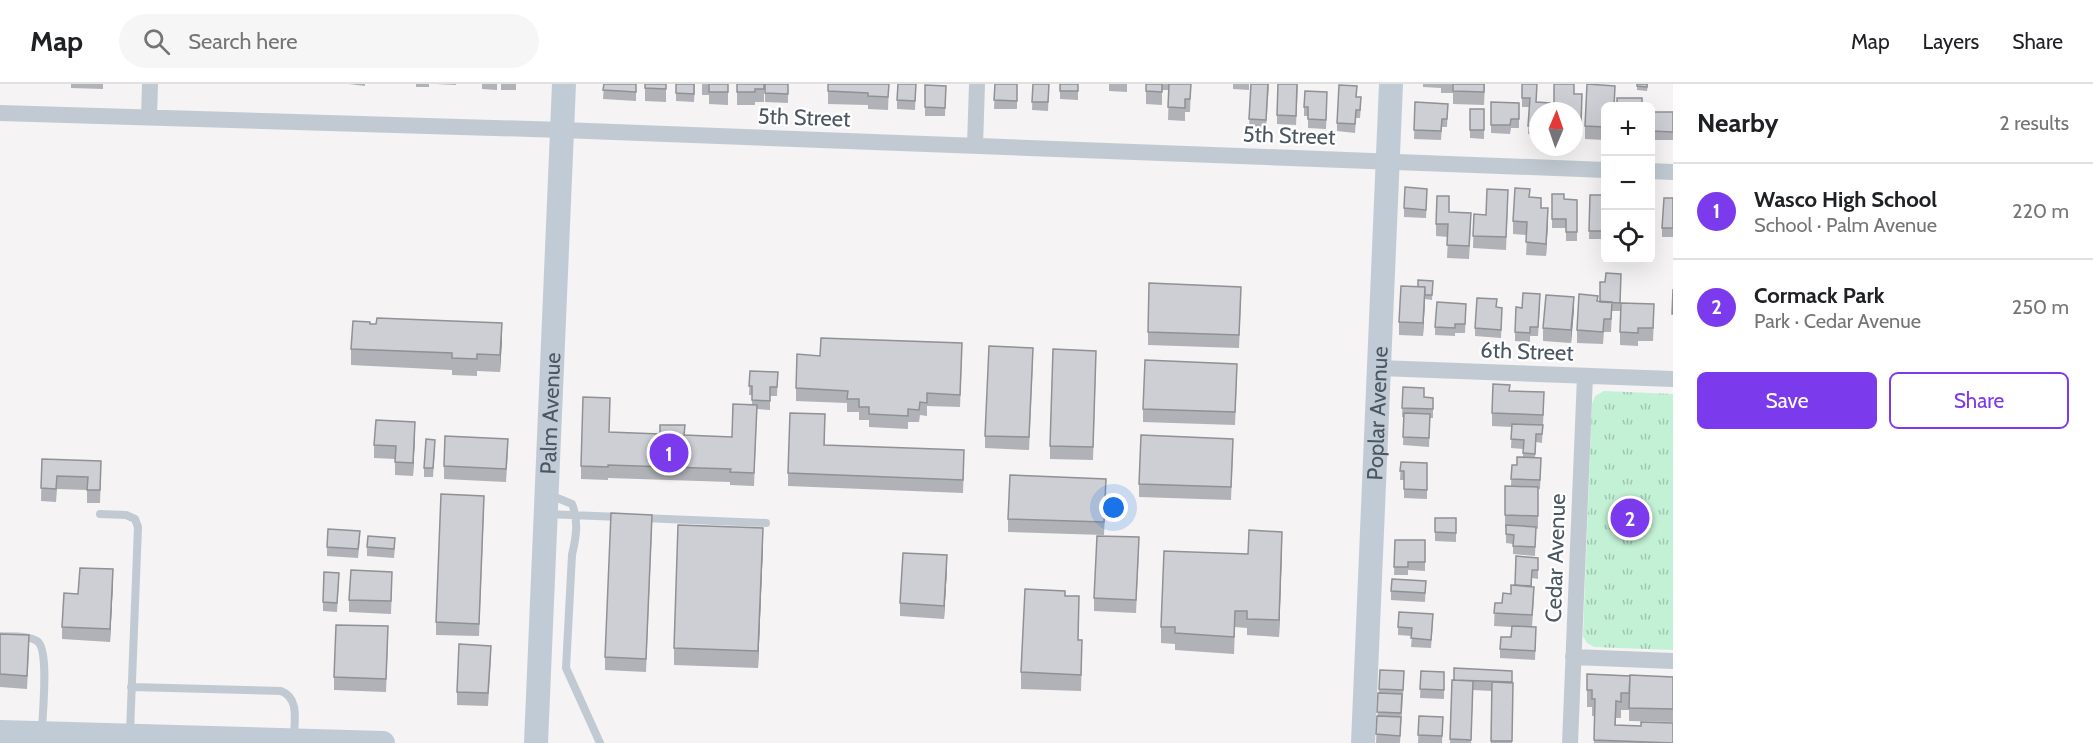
<!DOCTYPE html>
<html lang="en">
<head>
<meta charset="utf-8">
<style>
  body { margin:0; font-family:Cabin,sans-serif; background:#f6f6f6; color:#202124 }
  .controls { position:absolute; right:18px; top:18px; display:grid; overflow:hidden; border-radius:9px; box-shadow:0 6px 24px #0002 }
  .controls button { width:54px; height:54px; display:grid; place-items:center; padding:0; border:0; border-bottom:2px solid #e0e0e0; background:#fff; color:#202124; font:30px sans-serif }
  .compass { position:absolute; left:1529px; top:18px; width:54px; height:54px; border-radius:50%; background:#fff; box-shadow:0 6px 24px #0002; rotate:2deg }
  .you { position:absolute; left:1114px; top:424px; width:21px; height:21px; margin:-15px; border:4px solid #fff; border-radius:50%; background:#1a73e8; box-shadow:0 0 0 9px #1a73e833 }
  .badge { display:grid; place-items:center; width:39px; height:39px; border-radius:50%; background:#7c3aed; color:#fff; font-size:20px; font-weight:700 }
  .pin { position:absolute; translate:-50% -50%; border:3px solid #fff; box-shadow:0 2px 6px #0006 }
  .list { margin:0; padding:0; list-style:none }
  h2 { display:flex; justify-content:space-between; align-items:center; height:78px; margin:0; padding:0 24px; font-size:26px }
  h2 small { font-size:20px; font-weight:400; color:#757577 }
  .list li { display:grid; grid-template-columns:39px 1fr auto; gap:18px; align-items:center; box-sizing:border-box; height:96px; padding:0 24px; border-top:2px solid #e0e0e0 }
  .list b { display:block; font-size:22px; white-space:nowrap }
  .list p { margin:0; font-size:20px; white-space:nowrap; color:#757577 }
  .list em { font-size:20px; font-style:normal; color:#757577 }
  .actions { display:flex; gap:12px; padding:18px 24px }
  .actions a { flex:1; padding:14px 0; border:2px solid #7c3aed; border-radius:9px; text-align:center; font-size:21px; color:#7c3aed }
  .actions .main { background:#7c3aed; color:#fff }
  .icon { flex:none; width:33px; height:33px; fill:none; stroke:currentColor; stroke-width:2; stroke-linecap:round; stroke-linejoin:round }
  .map { position:relative; flex:none; width:1673px; height:659px; overflow:hidden }
  header { display:flex; align-items:center; gap:36px; box-sizing:border-box; height:84px; padding:0 30px; background:#fff; border-bottom:2px solid #e0e0e0 }
  header strong { font-size:28px }
  nav { display:flex; gap:33px; margin-inline-start:auto; font-size:21px }
  .search { width:420px; height:54px; background:#f6f6f6; display:flex; align-items:center; gap:15px; box-sizing:border-box; padding:0 21px; border-radius:33px; color:#757577; font-size:22px }
  main { display:flex }
  aside { flex:1; background:#fff }
  .map>svg:first-child { display:block }
  .park { fill:url(#park-tufts) }
  .lines { fill:none; stroke-linecap:round; stroke-linejoin:round }
  .lane { stroke:#c1cad2; stroke-width:8 }
  .street { stroke:#c1cad2; stroke-width:16 }
  .secondary { stroke:#c1cbd6; stroke-width:24 }
  .wall { fill:#b0b2b7 }
  .shaded-wall { fill:#909195 }
  .building { fill:#cdcfd5; stroke:#909195; stroke-width:1.5 }
  .labels { text-anchor:middle; stroke-width:4.5; stroke-linejoin:round; paint-order:stroke }
  .street-label { font-size:22px; fill:#4a5661; stroke:#fff }
</style>
</head>
<body>
<header>
<strong>Map</strong>
<div class="search"><svg class="icon" aria-label="search" viewBox="0 0 24 24"><circle cx="10" cy="10" r="6"/><path d="M15 15l6 6"/></svg>Search here</div>
<nav><a>Map</a><a>Layers</a><a>Share</a></nav>
</header>
<main>
<div class="map">
<svg width="1673" height="659" viewBox="0 0 1673 659">
  <defs>
    <pattern id="park-tufts" width="24" height="20" patternUnits="userSpaceOnUse" patternTransform="scale(1.5)"><rect width="24" height="20" fill="#c3f1d5"/><path d="M3 7l-1-3M5 7V3M7 7l1-3M15 17l-1-3M17 17v-4M19 17l1-3" fill="none" stroke="#a0c6b0"/></pattern>
  </defs>
  <rect width="100%" height="100%" fill="#f5f3f3"/>
  <path class="park" d="M1604 307 1673 310V566L1594 563 1587 559 1583 552 1592 320 1595 312Z"/>
  <g class="lines">
    <path class="lane" d="M550 411 572 420C579 437 576 454 572 471L566 584 600 659
      M100 430 126 431 135 435 138 443 130 648
      M546 430 620 433
      M642 434 766 439
      M0 552C11 553 28 551 37 557 50 565 42 632 42 648
      M131 603 281 607C300 614 294 638 294 654"/>
    <path class="street" d="M0 29 562 46 1606 86
      M149 33 150 0
      M975 62 977 0
      M1650 87 1673 88
      M1379 284 1673 295
      M1573 573 1673 577
      M1570 659 1585 292"/>
    <g class="secondary">
      <path d="M0 648 383 659"/>
      <path id="s1" d="M536 659 564 0"/>
      <path id="s2" d="M1363 659 1391 0"/>
    </g>
  </g>
  <path class="wall" d="M71 0H103V5L71 4Z
    M349 0H365V2Z
    M416 0H429V3H416Z
    M436 0H456V1Z
    M482 0H497V6L482 5Z
    M501 0H516V6H501Z
    M604 0H636V17L603 15Z
    M645 0H666V18L645 17Z
    M676 0H695L694 18 676 17Z
    M702 0H728V21L709 20V11H702Z
    M737 0H764V18H755V21H737Z
    M765 0H788V19L765 18Z
    M828 0H889L888 26 868 25V21L828 20Z
    M916 0 915 26 897 25V16Z
    M995 0H1017V25H994Z
    M1033 0H1049L1048 27 1032 26Z
    M1060 0H1078V16L1060 15Z
    M1109 0H1127V8L1109 7Z
    M1146 0H1191L1190 28H1185V37L1168 36 1169 6H1162V21L1146 20Z
    M1233 0H1249V6L1233 5Z
    M1251 0H1269L1266 45 1249 44Z
    M1298 0 1296 41 1277 40V31Z
    M1423 0H1485L1484 21 1453 20V9H1441V4L1423 3Z
    M1522 0 1537 18 1550 27H1538V51L1528 50 1529 23H1522Z
    M1637 0H1648L1647 7 1637 6Z
    M925 1 946 2 945 32H925Z
    M1574 10H1582L1581 53H1574Z
    M1357 13 1361 22 1360 34H1356L1355 49 1337 47V39Z
    M1327 17 1326 45 1308 44V32H1304V23Z
    M1415 18 1448 20 1447 43H1442L1441 56 1414 55Z
    M1491 18 1519 19V44H1511L1510 50 1491 49Z
    M1605 22V56L1585 55V42Z
    M1470 25H1484V55L1470 54Z
    M1651 28H1673V56H1651Z
    M1552 110 1564 115 1577 116V157H1566V144H1552Z
    M1590 111 1605 117V155H1589Z
    M1427 113 1426 134 1404 133V124Z
    M1530 113 1541 124 1548 137 1546 172 1526 171 1527 151 1513 150V137Z
    M1673 114V153H1662V144Z
    M1508 118 1506 166 1473 164 1474 130 1486 131Z
    M1449 128 1471 142 1469 175 1447 174 1448 153 1436 152V140Z
    M1621 190 1620 227H1612L1611 248H1604L1603 260 1577 259V246L1598 218H1600L1605 198Z
    M1433 197 1432 216 1425 215 1423 252 1399 251V238L1418 203Z
    M1241 216 1239 264 1148 261V248Z
    M1540 219 1538 252H1530V258L1515 257V248L1522 224Z
    M1497 223 1502 232 1501 254 1475 252V244Z
    M1574 226 1571 259 1543 257V244Z
    M1466 228 1465 249H1455V252L1435 251V243Z
    M1654 233 1653 257H1638V262L1620 261V248Z
    M370 240 502 256 500 288 477 287V292L452 291V286L351 281V265Z
    M820 272H962L960 323 927 322V332L920 331 919 338H908V345L869 343V336H859V328H847V319L796 317V304Z
    M1033 277 1029 366 985 364V352Z
    M1096 280 1093 376 1050 375V362Z
    M750 287 778 288 777 312H770V326L757 325 754 402 730 401V398L608 394V396L581 395V382L609 348 732 353 752 321V311H749Z
    M1237 292 1235 341 1143 338V325Z
    M1403 303 1424 313 1433 314V334H1430L1429 363 1403 361 1404 333H1402Z
    M1510 307 1544 321 1542 359 1536 358 1535 374 1541 383 1540 405H1538V445L1536 444 1535 472 1513 470V460L1506 459V444H1505V402H1511L1512 381H1517L1523 374V365L1511 364 1512 343 1492 342V329Z
    M825 343V361L964 379 963 409 788 402V389Z
    M415 351 413 392 395 391V375L374 374V361Z
    M435 365 433 393H424V384Z
    M508 368 506 398 444 395V382Z
    M1233 368 1231 416 1139 413V400Z
    M42 375 101 390 100 419H87V406L57 405 56 418 41 417Z
    M1401 378 1427 379V415L1404 414V396H1400Z
    M1106 408 1104 451 1008 448V435Z
    M484 425 479 552 436 551V538Z
    M1435 434H1456V458L1435 457Z
    M652 444 646 588 605 586V573Z
    M360 456 358 474 327 472V463Z
    M1395 456H1425V487L1408 486V491H1394Z
    M763 461 758 584 674 581V564Z
    M395 462 394 474 367 472V463Z
    M1282 464 1279 553 1247 551V544L1235 543 1234 570 1175 566V560L1161 559V543L1248 470Z
    M1139 466 1136 529 1094 527V514Z
    M1538 474V495L1532 494V503L1534 515 1532 543 1536 552 1535 576 1500 574V565L1511 553 1512 543 1494 542 1495 519H1502L1511 510 1515 502Z
    M947 484 944 535 900 532V519Z
    M339 497 337 528 323 527V518Z
    M1426 497 1425 518 1391 516V507Z
    M113 498 110 558 62 555V543L78 510Z
    M392 501 391 530 349 528V516Z
    M1065 512 1079 529 1078 556 1082 573 1081 607 1021 605V588Z
    M1433 538 1431 564 1411 563 1412 552 1398 551V543Z
    M0 550 29 564 27 605 0 603Z
    M388 555 386 608 334 606V593Z
    M491 575 488 622 457 621V608Z
    M1380 586 1404 596 1400 659H1376Z
    M1421 587 1444 588V615L1420 614Z
    M1512 587V659H1491L1492 607 1473 606 1471 659H1450L1452 596Z
    M1587 590 1673 593V638L1629 637V626H1621V634H1616V641L1673 659H1594L1595 632H1592V623H1587Z
    M1419 632 1443 633 1442 659H1418Z"/>
  <path class="shaded-wall" d="M1548 124V137L1546 172V160Z
    M1425 203V216L1423 252V239Z
    M1574 213V226L1571 259V246Z
    M502 239V256L500 288V271Z
    M415 338V351L413 392V379Z
    M763 444V461L758 584V567Z
    M1282 448V464L1279 553V536Z
    M947 471V484L944 535V522Z
    M113 485V498L110 558V545Z"/>
  <path class="building" d="M604 0H636V8L603 6Z
    M645 0H666V5L645 4Z
    M676 0H694V10L676 9Z
    M709 0H728V8H709Z
    M737 0H764V5H755V8H737Z
    M765 0H788V10L765 9Z
    M828 0H889L888 13 868 12V9L828 7Z
    M898 0H916L915 17 897 16Z
    M995 0H1017V17L994 16Z
    M1033 0H1049L1048 18H1032Z
    M1060 0H1078V7H1060Z
    M1146 0H1162V8L1146 7Z
    M1169 0H1191L1190 15H1185V24L1168 23Z
    M1251 0H1268L1266 36 1249 35Z
    M1278 0H1297L1296 32 1277 31Z
    M1453 0H1484V8L1453 7Z
    M1522 0H1537L1536 18 1550 19 1549 27H1538V42H1528L1530 14H1522Z
    M1554 0H1574V10H1582L1581 40H1574V27H1554Z
    M1587 0 1615 2 1614 22H1605V43L1585 42Z
    M1637 0H1647V3L1637 2Z
    M925 1 946 2 945 24 925 23Z
    M1339 1 1357 2 1356 13H1361L1360 26H1356L1355 40 1337 39Z
    M1305 7 1327 8 1326 36 1308 35V23H1304Z
    M1617 14H1642V22H1617Z
    M1415 18 1448 20 1447 35H1442L1441 47 1414 46Z
    M1491 18 1519 19V35H1511L1510 41H1491Z
    M1470 25H1484V46H1470Z
    M1651 28H1673V48L1651 47Z
    M1405 103 1427 105 1426 126 1404 124Z
    M1515 104 1530 105 1529 113 1541 114V124H1548L1546 160 1526 158 1527 138 1513 137Z
    M1487 105 1508 106 1506 153 1473 152 1474 130 1486 131Z
    M1552 110H1564V115L1577 116V148H1566V135H1552Z
    M1590 111H1605V147H1589Z
    M1437 112H1449V128L1471 129 1469 162 1447 161 1448 140H1436Z
    M1664 114H1673V144H1662Z
    M1606 189 1621 190 1620 219 1600 218V198H1605Z
    M1418 196 1433 197 1432 211H1425V203H1418Z
    M1149 199 1241 203 1239 251 1148 248Z
    M1401 202 1425 203 1423 239 1399 238Z
    M1673 205V230H1672Z
    M1523 209 1540 210 1538 243H1530V249L1515 248 1516 223 1522 224Z
    M1579 210 1598 212 1597 217 1612 218 1611 235H1604L1603 248 1577 246Z
    M1546 211 1574 213 1571 246 1543 244Z
    M1477 214 1497 215 1496 223 1502 224 1501 246 1475 244Z
    M1437 218 1466 220 1465 240H1455V244L1435 243Z
    M1621 219 1654 220 1653 244H1638V249L1620 248Z
    M377 234 502 239 500 271 477 270V275L452 274V269L351 265 353 237 370 238V240H376Z
    M821 254 962 259 960 311 927 309V319L920 318 919 326 908 325V332L869 330V323H859V315H847L848 307 796 304 797 270 820 272Z
    M989 262 1033 264 1029 353 985 352Z
    M1053 265 1096 267 1093 363 1050 362Z
    M1145 276 1237 280 1235 328 1143 325Z
    M750 287 778 288 777 303H770V317L752 316V302H749Z
    M1493 300 1510 301 1509 307 1544 308 1543 331 1492 329Z
    M1403 303 1424 304V313L1433 314V325L1402 324Z
    M583 313 610 314 609 348 660 350V341H685L684 351 732 353 733 320 757 321 754 389 730 388 731 385 608 381V383L581 382Z
    M790 329 825 330 824 361 964 366 963 396 788 389Z
    M1404 329 1430 330 1429 354 1403 353Z
    M376 336 415 338 413 379 395 378 396 362 374 361Z
    M1512 340 1543 341 1542 350H1536L1535 370 1523 369 1524 356 1511 355Z
    M1141 351 1233 355 1231 403 1139 400Z
    M445 352 508 355 506 385 444 382Z
    M426 355 435 356 433 384H424Z
    M1517 373 1541 374 1540 396 1511 395 1512 381H1517Z
    M42 375 101 377 100 406H87L88 393 57 392 56 405 41 404Z
    M1401 378 1427 379V406L1404 405V387H1400Z
    M1010 391 1106 395 1104 438 1008 435Z
    M1505 402 1538 403V432L1505 431Z
    M441 410 484 412 479 540 436 538Z
    M611 429 652 431 646 575 605 573Z
    M1435 434H1456V449L1435 448Z
    M678 441 763 444 758 567 674 564Z
    M1506 441 1536 443 1535 463 1513 462 1514 451 1506 450Z
    M328 445 360 447 358 465 327 463Z
    M1249 446 1282 448 1279 536 1247 535V527H1235L1234 553 1175 549V543H1161L1164 467 1248 470Z
    M368 452 395 454 394 465 367 463Z
    M1097 452 1139 453 1136 516 1094 514Z
    M1395 456H1425V478H1408V483H1394Z
    M903 469 947 471 944 522 900 519Z
    M1516 472 1538 474V486H1532L1531 502 1515 501Z
    M80 484 113 485 110 545 62 543 64 509 78 510Z
    M351 486 392 488 391 517 349 516Z
    M324 488 339 489 337 519 323 518Z
    M1392 495 1426 497 1425 509 1391 507Z
    M1511 501 1534 503 1532 531 1494 529 1495 519H1502L1503 509 1511 510Z
    M1025 505 1065 507V512H1079L1078 556H1082L1081 591 1021 588Z
    M1399 528 1433 530 1431 556 1411 554 1412 544 1398 543Z
    M336 541 388 542 386 595 334 593Z
    M1512 542 1536 543 1535 567 1500 565 1501 553H1511Z
    M0 550 29 551 27 592 0 590Z
    M459 560 491 562 488 609 457 608Z
    M1454 584 1512 587V598L1454 596Z
    M1380 586 1404 587 1403 606 1379 605Z
    M1421 587 1444 588V606L1420 605Z
    M1587 590 1630 592 1629 609H1621V618L1616 617 1615 641 1641 642V638L1673 639V659L1594 656 1595 615H1592V606H1587Z
    M1630 591 1673 593V625L1629 624Z
    M1452 596 1473 597 1471 656 1450 655Z
    M1492 598 1513 599 1512 657H1491Z
    M1378 609 1402 610 1401 629 1377 628Z
    M1377 632 1401 633 1400 652 1376 650Z
    M1419 632 1443 633 1442 652 1418 651Z"/>
  <g class="labels">
    <g class="street-label">
      <text transform="translate(804 33) rotate(2)" y="8">5th Street</text>
      <text transform="translate(1289 51) rotate(2)" y="8">5th Street</text>
      <text transform="translate(1527 267) rotate(2)" y="8">6th Street</text>
      <text dy="8" stroke="none"><textPath href="#s1" startOffset="330">Palm Avenue</textPath></text>
      <text dy="8" stroke="none"><textPath href="#s2" startOffset="330">Poplar Avenue</textPath></text>
      <text transform="translate(1555 474) rotate(-88)" y="8">Cedar Avenue</text>
    </g>
  </g>
</svg>
<div class="controls">
<button>+</button>
<button>−</button>
<button><svg class="icon" aria-label="locate" viewBox="0 0 24 24"><circle cx="12" cy="12" r="6"/><path d="M12 2v4M12 18v4M2 12h4M18 12h4"/></svg></button>
</div>
<svg class="compass" viewBox="-18 -18 36 36"><path d="M0-13l5 13h-10z" fill="#e53935"/><path d="M0 13l5-13h-10z" fill="#757577"/></svg>
<div class="you"></div>
<div class="pin badge" style="left:669px;top:369px">1</div>
<div class="pin badge" style="left:1630px;top:434px">2</div>
</div>
<aside>
<h2>Nearby<small>2 results</small></h2>
<ul class="list">
<li><span class="badge">1</span><div><b>Wasco High School</b><p>School · Palm Avenue</p></div><em>220 m</em></li>
<li><span class="badge">2</span><div><b>Cormack Park</b><p>Park · Cedar Avenue</p></div><em>250 m</em></li>
</ul>
<div class="actions"><a class="main">Save</a><a>Share</a></div>
</aside>
</main>
</body>
</html>
